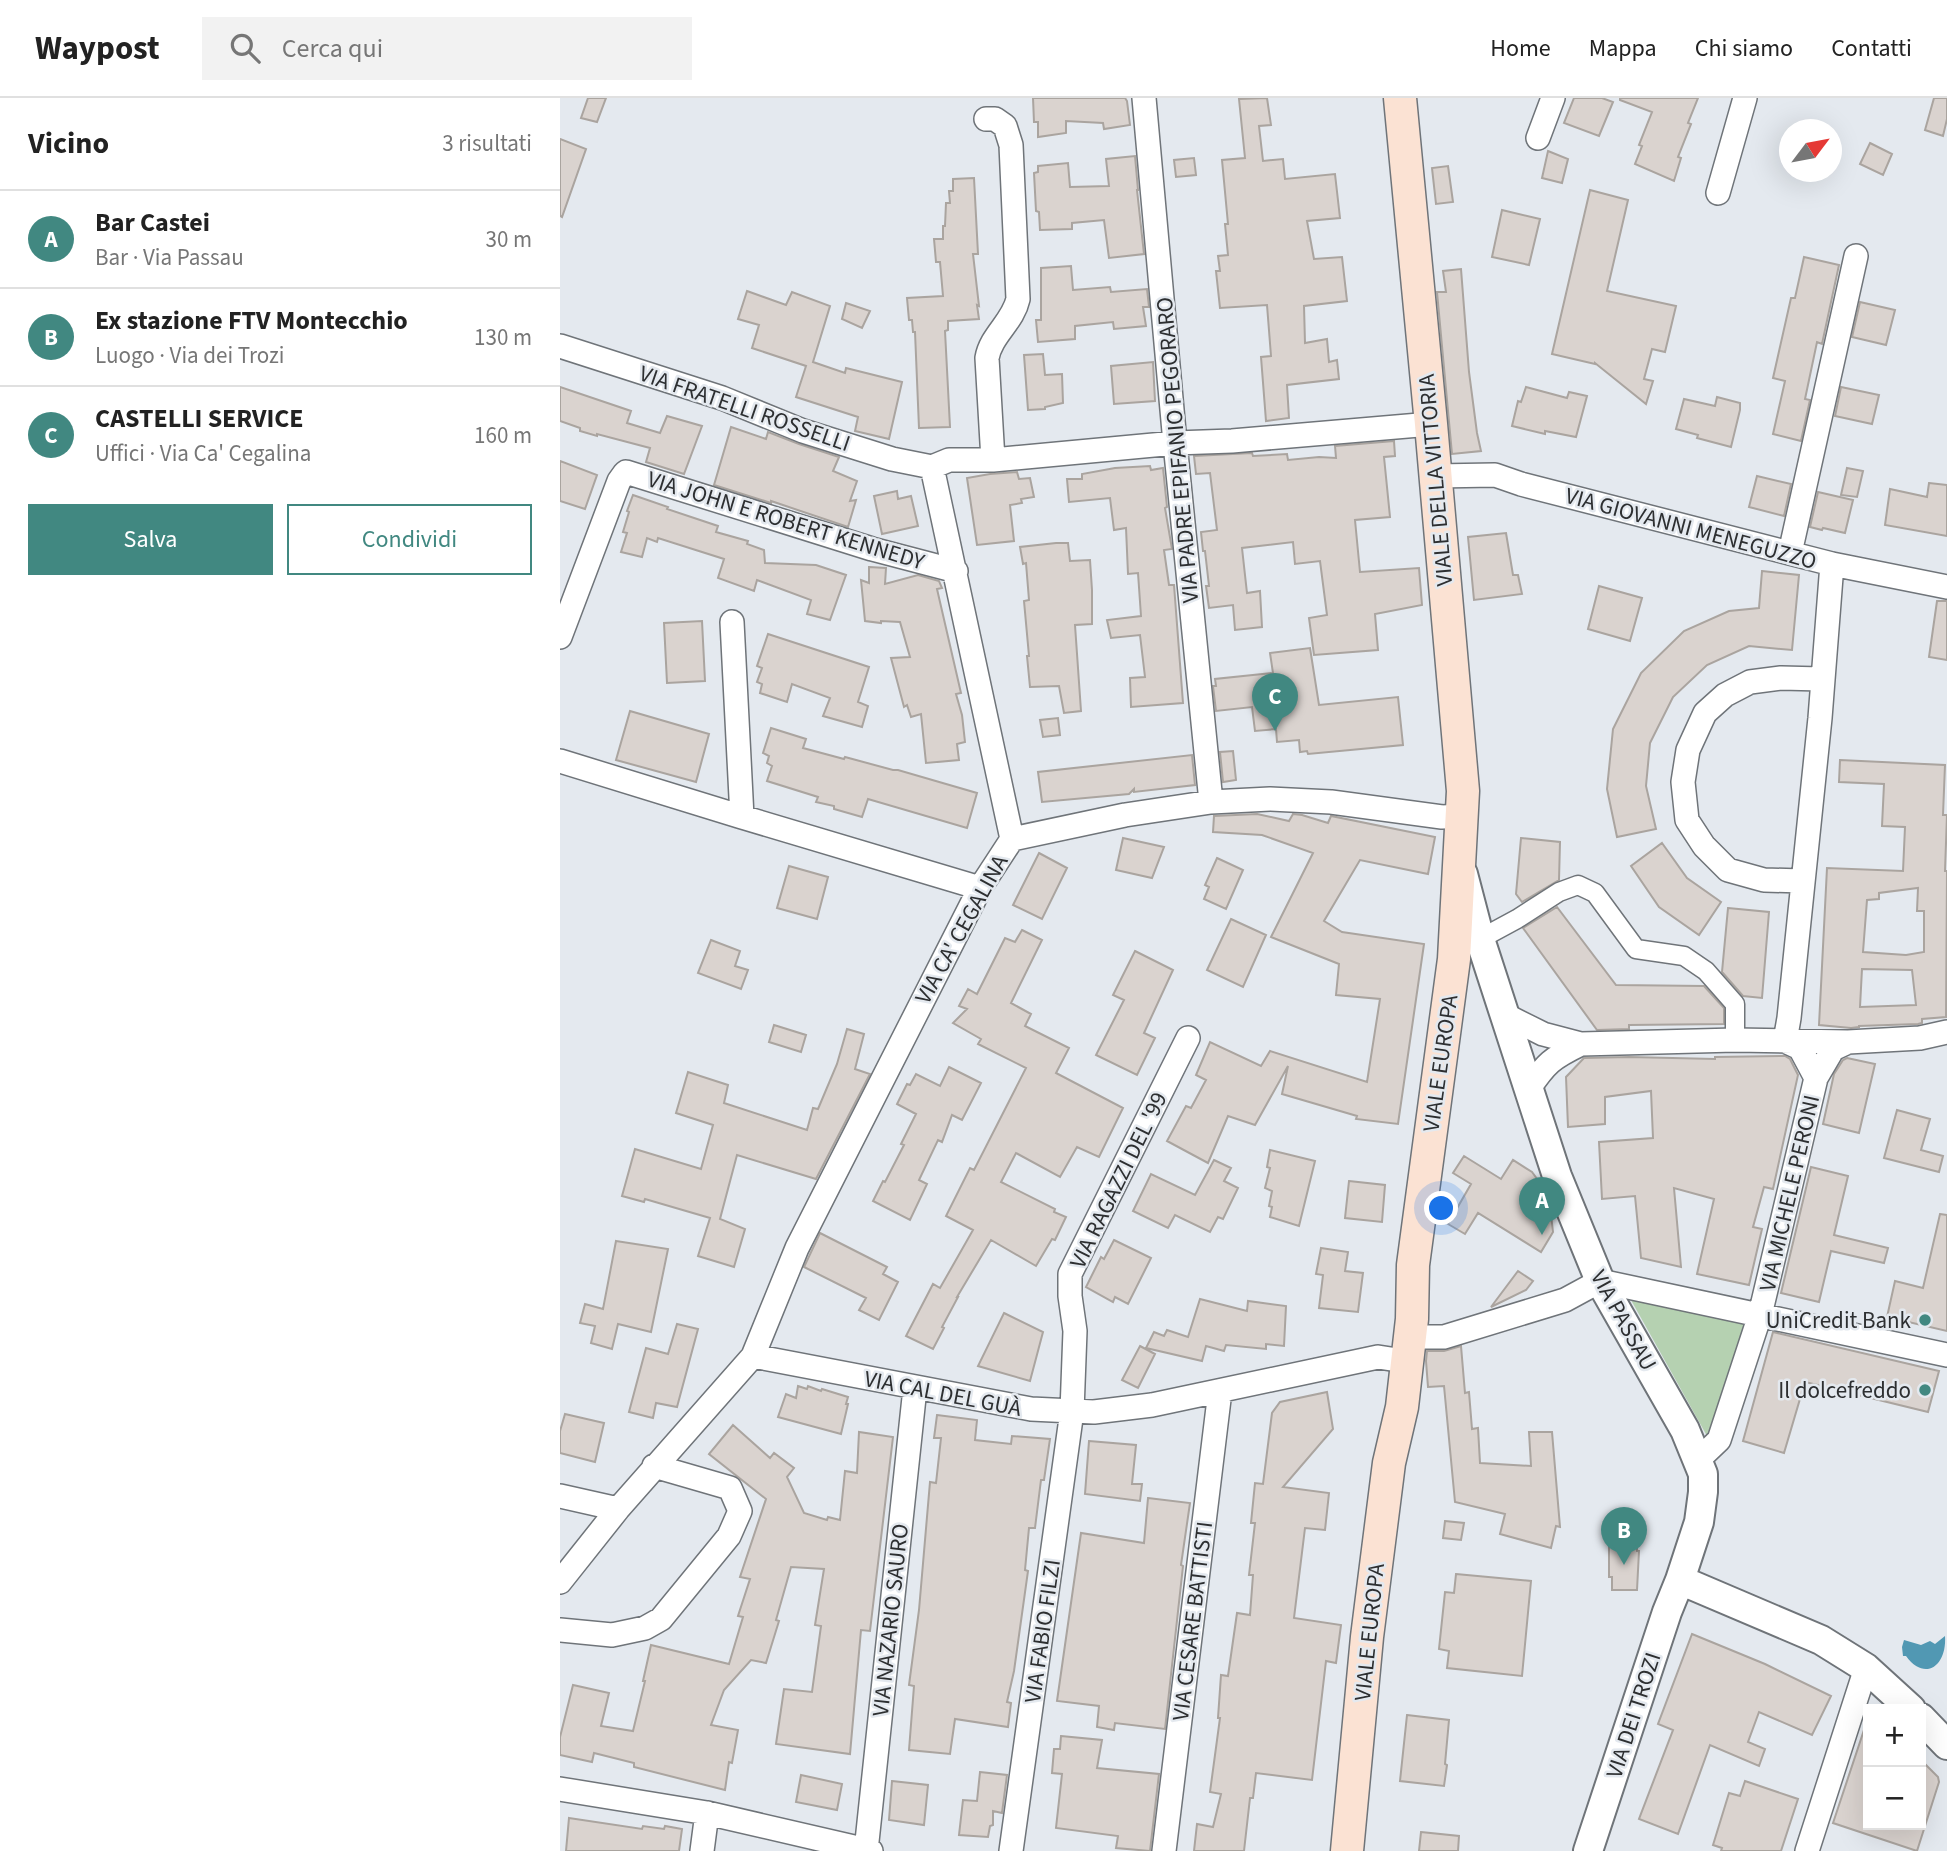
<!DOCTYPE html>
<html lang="it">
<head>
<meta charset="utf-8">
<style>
  body { margin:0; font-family:"Source Sans 3",sans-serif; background:#f2f2f2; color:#222 }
  .controls { position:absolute; right:21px; bottom:21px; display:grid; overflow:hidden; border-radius:0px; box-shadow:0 7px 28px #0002 }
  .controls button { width:63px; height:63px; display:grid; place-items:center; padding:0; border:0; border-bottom:2px solid #e0e0e0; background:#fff; color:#222; font:35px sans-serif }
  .compass { position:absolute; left:1219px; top:21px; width:63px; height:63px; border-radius:50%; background:#fff; box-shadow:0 7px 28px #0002; rotate:58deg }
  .you { position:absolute; left:882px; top:1111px; width:24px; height:24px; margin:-18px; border:5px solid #fff; border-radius:50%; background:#1a73e8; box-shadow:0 0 0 10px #1a73e833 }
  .badge { display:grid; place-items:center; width:46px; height:46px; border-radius:50%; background:#418881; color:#fff; font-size:23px; font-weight:700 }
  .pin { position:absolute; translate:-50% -58px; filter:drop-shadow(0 2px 4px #0008) }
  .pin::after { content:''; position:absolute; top:37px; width:24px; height:21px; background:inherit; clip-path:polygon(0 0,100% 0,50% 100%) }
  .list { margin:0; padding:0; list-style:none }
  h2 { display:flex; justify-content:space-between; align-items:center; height:91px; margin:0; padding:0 28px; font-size:30px }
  h2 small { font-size:23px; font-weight:400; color:#767676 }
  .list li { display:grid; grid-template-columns:46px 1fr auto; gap:21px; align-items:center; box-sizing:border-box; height:98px; padding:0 28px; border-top:2px solid #e0e0e0 }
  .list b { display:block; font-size:26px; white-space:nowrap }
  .list p { margin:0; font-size:23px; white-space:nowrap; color:#767676 }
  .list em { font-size:23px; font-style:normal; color:#767676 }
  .actions { display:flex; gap:14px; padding:21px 28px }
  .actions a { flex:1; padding:16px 0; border:2px solid #418881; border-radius:0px; text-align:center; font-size:24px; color:#418881 }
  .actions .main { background:#418881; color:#fff }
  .icon { flex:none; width:38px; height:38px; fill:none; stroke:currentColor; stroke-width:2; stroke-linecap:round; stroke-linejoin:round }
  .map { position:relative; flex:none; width:1387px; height:1753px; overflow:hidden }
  header { display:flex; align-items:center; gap:42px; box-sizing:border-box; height:98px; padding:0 35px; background:#fff; border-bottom:2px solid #e0e0e0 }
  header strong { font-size:33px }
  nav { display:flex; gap:38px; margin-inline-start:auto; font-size:24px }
  .search { width:490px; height:63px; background:#f2f2f2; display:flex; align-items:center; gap:18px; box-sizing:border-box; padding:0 24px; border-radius:0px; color:#767676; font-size:26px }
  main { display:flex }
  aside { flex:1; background:#fff }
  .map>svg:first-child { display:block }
  .green { fill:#b5d1b1 }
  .water { fill:#5198b3 }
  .building { fill:#dad3cf; stroke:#aaa49f; stroke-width:2; fill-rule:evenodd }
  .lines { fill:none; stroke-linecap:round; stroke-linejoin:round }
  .pedestrian-casing { stroke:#6f7479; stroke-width:21 }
  .minor-casing { stroke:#6f7479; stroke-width:26 }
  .tertiary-casing { stroke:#6f7479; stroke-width:32 }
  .secondary-casing { stroke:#6f7479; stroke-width:35 }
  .pedestrian { stroke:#fff; stroke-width:18 }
  .minor { stroke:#fff; stroke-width:23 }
  .tertiary { stroke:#fff; stroke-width:28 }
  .secondary { stroke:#fbe2d3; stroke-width:32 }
  .poi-dot { fill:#418881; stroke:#e4e9ef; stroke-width:2.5 }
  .labels { text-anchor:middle; stroke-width:5; stroke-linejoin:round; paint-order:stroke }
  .street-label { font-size:23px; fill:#2d2f31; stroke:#e4e9ef }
  .poi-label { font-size:23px; fill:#2d2f31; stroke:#e4e9ef; text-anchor:end }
</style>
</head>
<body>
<header>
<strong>Waypost</strong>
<div class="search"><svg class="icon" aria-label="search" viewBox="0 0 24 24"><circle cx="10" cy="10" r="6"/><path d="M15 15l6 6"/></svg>Cerca qui</div>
<nav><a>Home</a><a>Mappa</a><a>Chi siamo</a><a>Contatti</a></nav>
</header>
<main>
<aside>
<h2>Vicino<small>3 risultati</small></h2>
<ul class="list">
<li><span class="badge">A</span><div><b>Bar Castei</b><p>Bar · Via Passau</p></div><em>30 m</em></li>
<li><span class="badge">B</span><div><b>Ex stazione FTV Montecchio</b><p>Luogo · Via dei Trozi</p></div><em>130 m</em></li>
<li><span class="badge">C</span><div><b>CASTELLI SERVICE</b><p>Uffici · Via Ca' Cegalina</p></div><em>160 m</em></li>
</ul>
<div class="actions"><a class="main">Salva</a><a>Condividi</a></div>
</aside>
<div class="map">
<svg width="1387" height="1753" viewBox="0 0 1387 1753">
  <rect width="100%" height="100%" fill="#e4e9ef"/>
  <path class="green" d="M1071 1202 1187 1225 1147 1338Z"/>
  <path class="water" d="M1385 1538C1387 1568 1365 1584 1346 1558H1343L1342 1549 1344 1542 1361 1547 1370 1543 1375 1546Z"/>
  <path class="building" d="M28 0H46L37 24 21 20Z
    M473 0H565L567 3 570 27 544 31 543 25 506 23V35L478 39V24H474Z
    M707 0 711 27 699 28 703 63 723 61 725 81 775 76 780 120 747 123 754 161 782 159 787 203 744 208 745 245 767 241 769 264 777 262 779 281 727 287 729 320 706 323 701 259 711 258 707 207 660 210 656 173H660L658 158 668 157 665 126H668L662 62 685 60 679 1Z
    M1014 0H1042L1053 4 1039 38 1004 25Z
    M1060 0H1138L1128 25 1131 26 1118 59 1121 60 1114 83 1075 66 1082 48 1079 47 1092 14 1060 2Z
    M1374 0H1387V21L1383 38 1365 32Z
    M0 41 26 51 2 119 0 118Z
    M1310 45 1332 56 1323 77 1300 66Z
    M988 53 1008 61 1002 85 982 80Z
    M575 58 578 92H577L584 156 549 160 544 122 512 125V131L480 132 479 114 476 113 474 75 478 74V68L508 65 510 89 549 88 546 61Z
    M634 60 636 77 616 79 614 62Z
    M888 68 893 104 876 106 872 70Z
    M414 80 418 156H413L419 208 417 207 419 221 388 223V232L385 233 390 329 359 330 355 234H353L352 222H349L347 200 383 198 380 164H376L374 141H383V128H385L386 105H390L389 93H393V81Z
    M1030 92 1068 102 1047 193 1116 208 1105 254 1092 251 1084 281 1093 283 1086 306 1035 265V266L992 256Z
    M942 112 980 121 969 167 932 159Z
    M1244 159 1279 167 1262 246 1257 244 1245 301 1250 302 1241 343 1213 336 1225 283 1213 280 1231 200H1235Z
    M511 168 513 192 550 189 551 194 587 191 589 209H583L586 228 554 231 553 224 515 228V241L478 244 476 222H481V170Z
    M901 171 909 274 917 335 921 353 892 356 877 194H886L883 173Z
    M187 193 226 207 232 194 270 208 253 264 285 275 286 270 342 284 329 341 295 333 298 319 236 299 246 268 192 250 199 227 178 221Z
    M1300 204 1335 212 1326 247 1292 239Z
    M286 205 310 213 302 230 282 221Z
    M483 256 485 277 502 276 503 305 485 309V311L468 312 464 257Z
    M593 264 595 303 554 306 551 268Z
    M0 289 71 313 67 325 100 335 107 318 142 328 124 376 86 364 90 350 37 336V338L20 333V330L0 323Z
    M966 289 1007 300 1009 294 1027 298 1016 339 985 333V336L952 328 958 303 961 304Z
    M1281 289 1319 297 1312 326 1275 318Z
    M1157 299 1180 305V312L1171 349 1137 340 1138 337 1116 331 1124 301 1155 308Z
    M171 329 206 341 208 334 239 346 279 359 273 373 297 383 290 403 296 402 288 429 211 403V405L154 387Z
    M834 343 835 358 824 359 830 419 795 422 800 474 859 470 862 507 815 516 818 552 754 557 749 520 767 517 760 463 735 466 733 444 682 450 687 495 700 493 702 529 675 532 673 507 649 510 646 488H649L645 453H643L641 434 657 432 650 375 636 376 634 358 692 355 693 358 727 356 728 362 759 359 776 360 775 348Z
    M0 363 37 377 25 411 0 403Z
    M590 368 591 372 603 370 607 409 605 410 612 451 604 452 609 487H614L623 605 571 609 570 580 585 579 580 537 551 540 547 522 581 518 578 475 568 476 566 430 554 432 550 400 509 404 507 381H522V376L555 370Z
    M1287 370 1303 373 1297 399 1281 397Z
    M457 374 459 381 470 380 474 399 461 401 462 405 450 407 454 443 417 447 407 380 430 376Z
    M1197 378 1231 386 1224 418 1189 409Z
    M1369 385 1387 387V438L1325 427 1330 391 1367 399Z
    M337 393 338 401 351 398 358 428 322 436 314 398Z
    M1258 394 1293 402 1285 435 1263 430 1262 432 1250 429Z
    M73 397 108 409 107 411 158 428 156 434 188 443 187 446 204 452 205 465 256 467 286 477 270 522 247 516 251 502 197 482 194 493 158 480 164 461 98 440 97 444 87 440 82 459 61 454 67 435 63 434 69 414 67 413Z
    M946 435 953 477H958L962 496 914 502 908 439Z
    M496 445H508L510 463 530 462 532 492V526L515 527 521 613 504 615 499 588 470 589 467 558H469L464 503 469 502 466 465 463 466 460 449Z
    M309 469 326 470 325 486 358 477 379 483 382 490 377 491 401 595 396 596 402 617 405 644 397 646 399 662 366 665 361 616 351 619 347 607 344 609 331 560 350 559 340 524 321 523V525L305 523 301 482 309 485Z
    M1202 473 1239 477 1232 552 1189 548 1147 567 1113 599 1090 645 1086 688 1096 731 1057 739 1047 691 1053 631 1081 575 1124 533 1169 513 1199 510Z
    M1039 488 1082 500 1070 543 1028 531Z
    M1377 503H1387V562L1369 559Z
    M142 523 145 583 107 585 104 525Z
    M208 536 309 569 298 604 308 608 302 629 263 618 270 600 232 586 227 604 200 595 202 586 197 584 202 570 197 568Z
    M750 550 759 607 838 599 843 647 748 656 747 653 740 654 739 642 717 644 716 631 695 633 692 609 656 613 653 588H656L655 581 713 575 710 555Z
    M70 613 149 636 136 684 56 662Z
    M498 620 500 637 483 639 480 622Z
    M211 630 246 641 243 650 284 661 285 659 333 672H338L417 695 407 730 308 701 302 719 274 711V708L256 704 258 699 207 683 212 668 207 665 209 658 203 655Z
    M673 653 676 682 663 684 660 654Z
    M632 657 635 687 574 694V691L569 696 482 704 478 674Z
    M1280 662 1385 667 1383 717H1387L1385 773H1387L1386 919 1362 921V925L1358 926 1299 928V929L1291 930 1259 927 1267 770 1343 773 1345 729 1322 728 1324 686 1279 684ZM1358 790 1357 813H1364V854L1346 857 1303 854 1307 802 1319 801V795ZM1302 871 1352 872 1356 907 1300 909Z
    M697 716 729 723 733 716 742 717 768 725 771 718 875 739 868 776 800 762 764 823 782 834 864 846 838 1026 796 1021 797 1018 722 996 728 968 695 1027 668 1018 648 1065 607 1043 626 1008 631 1010 646 982 636 977 650 944 701 968 710 953 807 984 820 901 776 897 779 866 711 839 753 755 702 737 653 734 654 718Z
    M563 740 604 749 592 780 556 772Z
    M961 740 1000 744 999 782 962 804 956 796Z
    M1102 745 1127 780 1161 804 1139 837 1099 809 1071 768Z
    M479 755 507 770 482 821 453 807Z
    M657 760 683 772 666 811 644 801 649 789 645 787Z
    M229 768 268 779 257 821 217 810Z
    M997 809 1056 887 1144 888 1164 910V926L1069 927V931L1037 932 963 830Z
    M1168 810 1209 814 1202 900 1183 898 1162 874Z
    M671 821 706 837 683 889 647 872Z
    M462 832 482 842 451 905 471 916 465 928 509 950 496 975 563 1010 539 1059 517 1049 500 1079 456 1055 441 1084 495 1111 494 1114 506 1119 495 1142 492 1141 476 1168 431 1142 397 1199H398L382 1229 384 1230 373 1251 346 1238 373 1186 380 1190 413 1132 386 1118 410 1070 414 1072 466 970 418 946 421 941 393 925 407 911 399 908 408 891 417 896 445 840 455 844Z
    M151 842 180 853 175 868 188 872 181 891 138 875Z
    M575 853 613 872 584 935 595 940 577 977 536 957 564 902 553 897Z
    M214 927 246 937 241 954 209 944Z
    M287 931 304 936 295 971 310 976 256 1081 177 1057 160 1121 185 1131 174 1169 138 1158 150 1120 85 1101 84 1104 62 1098 75 1051 141 1071 153 1027 116 1015 128 974 168 987 164 1005 247 1032 253 1010 258 1011 277 966Z
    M1225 958 1230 961 1238 977 1213 1091 1204 1089 1193 1129 1202 1131 1189 1187 1137 1176 1154 1101 1114 1090 1121 1169 1081 1160 1075 1098 1042 1101 1039 1044 1093 1040 1091 993 1045 999V1026L1008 1029 1006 979 1024 960 1069 959 1155 961V959Z
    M1287 960 1315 966 1299 1035 1263 1026 1274 976 1283 962Z
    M389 969 421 985 402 1022 392 1017 382 1044 378 1042 359 1082 367 1086 350 1122 313 1103 323 1083 325 1084 344 1047 341 1046 356 1016 337 1006 347 986 350 987 356 976 380 988Z
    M1337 1012 1370 1021 1361 1052 1383 1058 1379 1074 1324 1060Z
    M710 1052 755 1063 739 1128 710 1119 712 1109 709 1108 712 1093 705 1090 710 1070 707 1069Z
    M904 1058 941 1081 953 1062 972 1074 980 1085 972 1097 990 1108 993 1134 981 1154 918 1115 905 1136 888 1126 911 1086 893 1075Z
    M654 1062 671 1070 664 1083 678 1090 663 1121 658 1119 650 1134 615 1117 608 1130 573 1113 591 1076 635 1097Z
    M1251 1069 1288 1078 1274 1137 1328 1150 1324 1165 1271 1153 1259 1204 1221 1195Z
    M789 1083 825 1087 822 1124 785 1120Z
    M1380 1116 1387 1117V1233L1327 1219 1335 1183 1363 1190Z
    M260 1135 327 1169 323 1176 338 1184 319 1222 299 1212 306 1200 244 1169Z
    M554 1142 591 1160 568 1206 555 1199 553 1204 526 1189 541 1159 544 1161Z
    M56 1143 108 1151 91 1234 58 1226 52 1251 31 1245 35 1228 20 1225 25 1206 43 1211Z
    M761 1150 788 1154 785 1173 803 1175 798 1214 759 1210 763 1177 756 1176Z
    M958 1173 973 1183 966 1192 931 1209Z
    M640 1201 687 1213 688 1203 726 1208 724 1248 706 1246V1251L666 1247 664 1253 646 1248 642 1263 586 1250 594 1234 604 1238 607 1232 628 1239Z
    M444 1215 483 1234 470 1283 418 1268Z
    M117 1226 138 1231 117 1309 96 1305 93 1320 69 1314 86 1250 108 1256Z
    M1213 1234 1379 1273 1368 1314 1245 1284 1224 1355 1183 1343Z
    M580 1248 595 1256 578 1290 562 1282Z
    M901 1248 905 1295 909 1294 912 1331 918 1330 920 1365 971 1368 969 1334H992L1000 1429 996 1428 991 1450 940 1436 945 1416 895 1404 884 1288 868 1289 866 1263 867 1253H884Z
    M238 1288 247 1291 248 1288 261 1293 262 1291 288 1299 286 1306H288L281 1336 218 1319 226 1296 236 1300Z
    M767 1294 773 1331 723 1389 769 1395 765 1432 745 1430 734 1520 781 1527 776 1565 766 1563 752 1682 696 1675 693 1700H690L684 1753H634L637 1726 653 1729 661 1696 650 1694 660 1620H658L661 1577 668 1578 677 1515 690 1517 693 1477H689L695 1425H691L695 1385 703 1386 712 1315 720 1304Z
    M5 1316 44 1325 35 1364 0 1355V1333Z
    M377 1317 417 1322 415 1342 451 1346 452 1338 490 1341 484 1382H481L475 1430H469L465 1472 468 1473 454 1573 447 1604 451 1605 448 1629 395 1621 390 1656 349 1652 354 1588 349 1587 359 1512 370 1384 376 1385 381 1340H374Z
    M173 1327 210 1360 214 1355 234 1370 227 1379 244 1415 267 1422 268 1419 280 1422 285 1373 297 1375 299 1334 333 1339 310 1533 301 1532 290 1656 216 1646 224 1591 252 1594 261 1528 255 1527 264 1471 231 1469 216 1522 219 1523 206 1565 191 1562 164 1592 151 1627 178 1632 172 1665 169 1664 165 1692 74 1669V1665L34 1655 32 1664 0 1657V1639L13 1587 49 1595 41 1628 73 1633 85 1583H83L91 1547 169 1566 183 1519 178 1518 190 1481 180 1479 206 1401 149 1356Z
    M529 1343 576 1347 572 1386H582L580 1403 525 1396Z
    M588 1400 630 1405 621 1467 623 1468 605 1631 555 1625 554 1632 537 1629 539 1608 497 1603 521 1435 584 1445Z
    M885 1423 904 1425 901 1442 883 1440Z
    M1049 1441H1077V1453H1079L1077 1492H1052V1479H1049Z
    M896 1476 971 1483 962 1578 887 1570 889 1553 879 1551 885 1494 894 1495Z
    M1132 1536 1205 1566 1271 1598 1252 1637 1199 1614 1188 1644 1205 1651 1199 1668 1150 1647 1118 1736 1079 1721 1113 1632 1098 1626Z
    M847 1617 889 1622 885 1666 887 1667 884 1688 840 1683Z
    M1305 1629 1308 1630V1727H1361V1662L1378 1679 1379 1684 1357 1753 1273 1725Z
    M501 1638 542 1642 537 1670 599 1676 590 1753 556 1750 558 1738 496 1730 502 1676 492 1675 494 1651H500Z
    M420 1674 447 1677 442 1715 433 1713V1727L430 1728 428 1739 399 1737 403 1702 417 1703Z
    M241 1677 282 1686 277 1712 236 1704Z
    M332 1683 368 1687 364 1727 329 1722Z
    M1185 1683 1238 1701 1221 1753H1161L1162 1750 1153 1747 1169 1695 1180 1698Z
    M9 1720 82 1731 83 1728 104 1731 105 1728 122 1731 119 1753H6Z
    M861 1734 899 1738 898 1753H859Z"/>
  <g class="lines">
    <defs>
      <path id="pedestrian" d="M920 841 957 821 999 794 1018 787 1035 795 1076 851 1124 858 1146 873 1175 906V942"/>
      <path id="minor" d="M584 0 615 345 651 704
        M426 21H435L445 28 451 47 458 201C453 224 431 237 427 260L433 362
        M978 40 993 0
        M1158 95 1185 0
        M0 248 162 300 243 333 332 361 372 369
        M372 369 389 362H433L615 345 672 343 871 326
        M372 369 452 741
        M875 378 935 377 961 386 1272 466 1387 489
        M1230 455 1296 158
        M172 524 182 719 420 790
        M0 539 59 383 64 376 66 374 312 451 396 473
        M0 663 182 719
        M1242 783 1204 782 1168 772 1144 748 1127 722 1123 684 1128 652 1145 615 1165 597 1190 584 1221 580 1262 581
        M945 917 983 936 1021 946 1175 942 1288 944 1360 940 1387 934
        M1256 980 1240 950 1225 943 1229 920 1260 620 1272 466
        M968 992C986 965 992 960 1021 946
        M850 1239H884L1005 1202 1040 1183 1387 1257
        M193 1258 237 1150 420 790 452 741 565 717 651 704 710 701 771 704 882 719 903 718
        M1138 1362 1159 1342 1200 1217 1256 980 1273 951 1288 944
        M0 1398 58 1411
        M0 1484 58 1411 193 1258 471 1311 534 1314 592 1307 818 1259 831 1261
        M0 1532 52 1537 85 1530 101 1521 169 1438 180 1413 170 1390 94 1368
        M0 1691 147 1715 311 1753
        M142 1753 147 1715
        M306 1753 355 1290
        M451 1753 512 1313 515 1233 510 1198V1176L628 940
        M604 1753 660 1293
        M1247 1753 1306 1570"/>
      <path id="tertiary" d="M903 776 920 841 997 1078 1040 1183 1125 1332 1143 1376V1394L1139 1424 1120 1482 1107 1514 1028 1753
        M1120 1482 1261 1542 1306 1570 1351 1611
        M1361 1620 1387 1647"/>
      <path id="secondary" d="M787 1753 807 1539 829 1365 842 1309 852 1221 853 1167 894 861 903 693 871 326 840 0"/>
    </defs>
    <use href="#pedestrian" class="pedestrian-casing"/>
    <use href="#minor" class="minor-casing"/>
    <use href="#tertiary" class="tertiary-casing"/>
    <use href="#secondary" class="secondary-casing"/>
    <use href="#pedestrian" class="pedestrian"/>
    <use href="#minor" class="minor"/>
    <use href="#tertiary" class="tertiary"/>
    <use href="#secondary" class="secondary"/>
  </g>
  <g class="poi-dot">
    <circle cx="1365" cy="1222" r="7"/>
    <circle cx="1365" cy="1292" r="7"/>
  </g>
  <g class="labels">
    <g class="street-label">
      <text transform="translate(185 310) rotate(19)" y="8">VIA FRATELLI ROSSELLI</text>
      <text transform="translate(617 352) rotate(-95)" y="8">VIA PADRE EPIFANIO PEGORARO</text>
      <text transform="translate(875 382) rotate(-95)" y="8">VIALE DELLA VITTORIA</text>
      <text transform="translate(226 422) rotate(17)" y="8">VIA JOHN E ROBERT KENNEDY</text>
      <text transform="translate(1131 430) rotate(15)" y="8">VIA GIOVANNI MENEGUZZO</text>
      <text transform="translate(401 831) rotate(-61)" y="8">VIA CA' CEGALINA</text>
      <text transform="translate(880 965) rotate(-82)" y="8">VIALE EUROPA</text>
      <text transform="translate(558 1082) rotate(-64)" y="8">VIA RAGAZZI DEL '99</text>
      <text transform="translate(1229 1095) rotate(-77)" y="8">VIA MICHELE PERONI</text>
      <text transform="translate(1064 1222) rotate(61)" y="8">VIA PASSAU</text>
      <text transform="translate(383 1295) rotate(11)" y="8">VIA CAL DEL GUÀ</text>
      <text transform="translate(330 1522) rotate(-84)" y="8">VIA NAZARIO SAURO</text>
      <text transform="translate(632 1523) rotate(-83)" y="8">VIA CESARE BATTISTI</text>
      <text transform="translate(482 1533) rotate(-82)" y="8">VIA FABIO FILZI</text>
      <text transform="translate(809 1534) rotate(-84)" y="8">VIALE EUROPA</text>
      <text transform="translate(1073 1617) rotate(-72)" y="8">VIA DEI TROZI</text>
    </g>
    <g class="poi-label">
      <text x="1351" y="1230">UniCredit Bank</text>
      <text x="1351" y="1300">Il dolcefreddo</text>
    </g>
  </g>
</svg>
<div class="controls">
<button>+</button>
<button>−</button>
</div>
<svg class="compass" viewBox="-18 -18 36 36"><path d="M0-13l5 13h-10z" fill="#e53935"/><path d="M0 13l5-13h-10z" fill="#767676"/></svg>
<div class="you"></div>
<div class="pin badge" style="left:982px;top:1137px">A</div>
<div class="pin badge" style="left:1064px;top:1467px">B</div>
<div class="pin badge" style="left:715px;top:633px">C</div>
</div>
</main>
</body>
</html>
